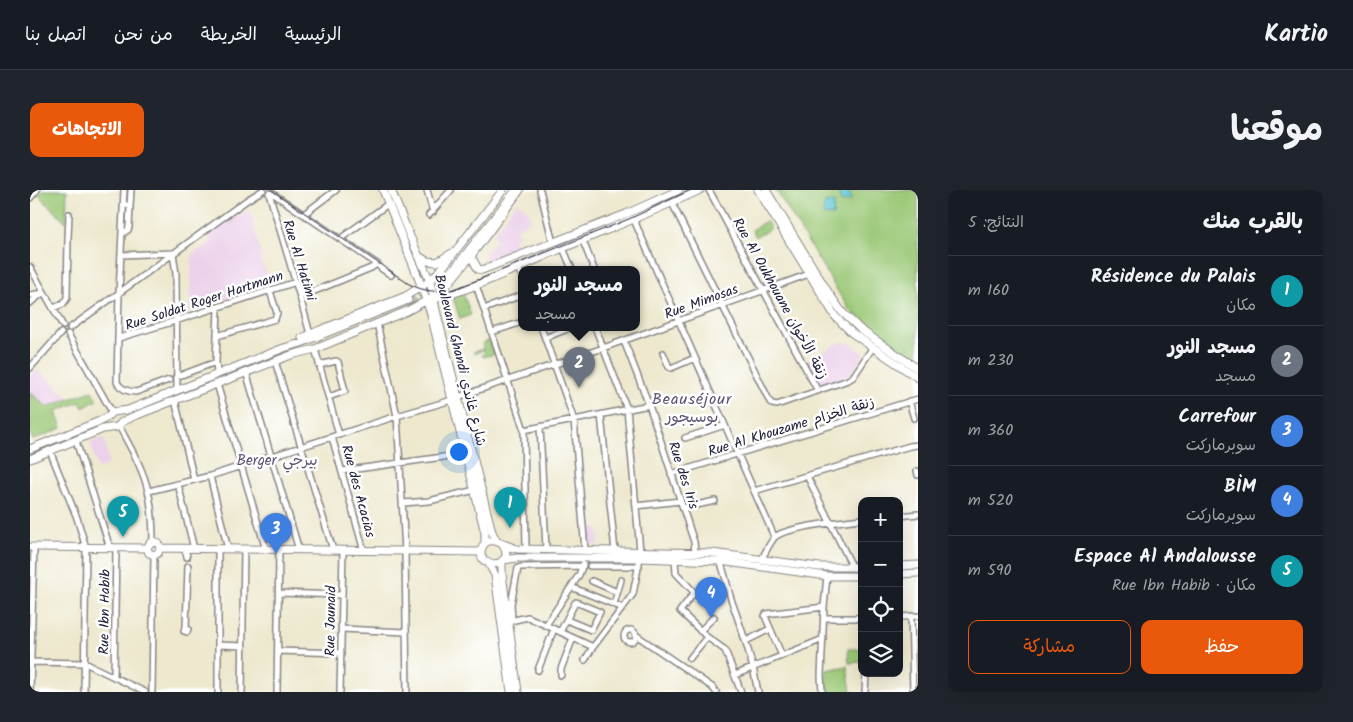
<!DOCTYPE html>
<html lang="ar">
<head>
<meta charset="utf-8">
<style>
  body { margin:0; font-family:Kalam,"Playpen Sans Arabic",sans-serif; background:#20242c; color:#f1f3f6; direction:rtl }
  .controls { position:absolute; right:15px; bottom:15px; display:grid; overflow:hidden; border-radius:10px; box-shadow:0 5px 20px #0002 }
  .controls button { width:45px; height:45px; display:grid; place-items:center; padding:0; border:0; border-bottom:1px solid #363941; background:#171b24; color:#f1f3f6; font:25px sans-serif }
  .you { position:absolute; left:428px; top:261px; width:18px; height:18px; margin:-12px; border:4px solid #fff; border-radius:50%; background:#1a73e8; box-shadow:0 0 0 8px #1a73e833 }
  .badge { display:grid; place-items:center; width:32px; height:32px; border-radius:50%; background:#ea580c; color:#fff; font-size:16px; font-weight:700 }
  .pin { position:absolute; translate:-50% -41px; filter:drop-shadow(0 1px 2px #0008) }
  .pin::after { content:''; position:absolute; top:26px; width:18px; height:15px; background:inherit; clip-path:polygon(0 0,100% 0,50% 100%) }
  .popup { position:absolute; left:488px; top:76px; width:122px; height:65px; box-sizing:border-box; display:grid; place-content:center; border-radius:10px; background:#171b24; filter:drop-shadow(0 1px 4px #0005); font-size:16px; white-space:nowrap; color:#9ea1a6 }
  .popup b { font-size:19px; color:#f1f3f6 }
  .popup::after { content:''; position:absolute; left:50%; top:100%; margin-left:-10px; border:10px solid transparent; border-top-color:#171b24 }
  .list { margin:0; padding:0; list-style:none }
  h2 { display:flex; justify-content:space-between; align-items:center; height:65px; margin:0; padding:0 20px; font-size:21px }
  h2 small { font-size:16px; font-weight:400; color:#9ea1a6 }
  .list li { display:grid; grid-template-columns:32px 1fr auto; gap:15px; align-items:center; box-sizing:border-box; height:70px; padding:0 20px; border-top:1px solid #363941 }
  .list b { display:block; font-size:19px; white-space:nowrap }
  .list p { margin:0; font-size:16px; white-space:nowrap; color:#9ea1a6 }
  .list em { font-size:16px; font-style:normal; color:#9ea1a6 }
  .actions { display:flex; gap:10px; padding:15px 20px }
  .actions a { flex:1; padding:11px 0; border:1px solid #ea580c; border-radius:10px; text-align:center; font-size:18px; color:#ea580c }
  .actions .main { background:#ea580c; color:#fff }
  .icon { flex:none; width:28px; height:28px; fill:none; stroke:currentColor; stroke-width:2; stroke-linecap:round; stroke-linejoin:round }
  .map { position:relative; flex:none; width:888px; height:502px; overflow:hidden; direction:ltr; border-radius:10px }
  header { display:flex; align-items:center; gap:30px; box-sizing:border-box; height:70px; padding:0 25px; background:#171b24; border-bottom:1px solid #363941 }
  header strong { font-size:24px }
  nav { display:flex; gap:28px; margin-inline-start:auto; font-size:18px }
  .intro { display:flex; align-items:center; justify-content:space-between; box-sizing:border-box; height:120px; padding:0 30px }
  h1 { margin:0; font-size:35px }
  .button { padding:12px 22px; border-radius:10px; background:#ea580c; color:#fff; font-size:18px; font-weight:700 }
  main { display:flex; gap:30px; padding:0 30px }
  aside { flex:1; background:#171b24; border-radius:10px; box-shadow:0 5px 20px #0002 }
  .map>svg:first-child { display:block }
  .built { fill:#ecd1ea }
  .green { fill:#9ac774; stroke:#5e7458 }
  .water { fill:#5bc6d4; stroke:#3e7488 }
  .lines { fill:none; stroke-linecap:round; stroke-linejoin:round }
  .major-tunnel { stroke:#c4c0b1; stroke-width:7; stroke-dasharray:7 3.5; stroke-linecap:butt }
  .minor-casing { stroke:#888584; stroke-width:8 }
  .major-casing { stroke:#888584; stroke-width:9 }
  .minor { stroke:#fff; stroke-width:5 }
  .major { stroke:#fff; stroke-width:7 }
  .tram { stroke:#22223b; stroke-width:1 }
  .labels { text-anchor:middle; stroke-width:5; stroke-linejoin:round; paint-order:stroke }
  .street-label { font-size:14px; fill:#22223b; stroke:#fff }
  .neighbourhood-label { font-size:15px; fill:#5c5273; stroke:#fff }
  .quarter-label { font-size:16px; letter-spacing:1px; fill:#5c5273; stroke:#fff }
</style>
</head>
<body>
<header>
<strong>Kartio</strong>
<nav><a>الرئيسية</a><a>الخريطة</a><a>من نحن</a><a>اتصل بنا</a></nav>
</header>
<div class="intro"><h1>موقعنا</h1><a class="button">الاتجاهات</a></div>
<main>
<aside>
<h2>بالقرب منك<small>النتائج: 5</small></h2>
<ul class="list">
<li><span class="badge" style="background:#0f9aa8">1</span><div><b>Résidence du Palais</b><p>مكان</p></div><em>160 m</em></li>
<li><span class="badge" style="background:#6b7280">2</span><div><b>مسجد النور</b><p>مسجد</p></div><em>230 m</em></li>
<li><span class="badge" style="background:#3f7fe0">3</span><div><b>Carrefour</b><p>سوبرماركت</p></div><em>360 m</em></li>
<li><span class="badge" style="background:#3f7fe0">4</span><div><b>BİM</b><p>سوبرماركت</p></div><em>520 m</em></li>
<li><span class="badge" style="background:#0f9aa8">5</span><div><b>Espace Al Andalousse</b><p>مكان · Rue Ibn Habib</p></div><em>590 m</em></li>
</ul>
<div class="actions"><a class="main">حفظ</a><a>مشاركة</a></div>
</aside>
<div class="map">
<svg width="888" height="502" viewBox="0 0 888 502">
  <rect width="100%" height="100%" fill="#fff"/>
  <filter id="ink" filterUnits="userSpaceOnUse"><feTurbulence type="fractalNoise" baseFrequency=".02" numOctaves="2"/><feDisplacementMap in="SourceGraphic" scale="10" xChannelSelector="R" yChannelSelector="G"/><feConvolveMatrix kernelMatrix="1 2 1 2 8 2 1 2 1" color-interpolation-filters="sRGB"/></filter>
  <filter id="wash" filterUnits="userSpaceOnUse"><feTurbulence type="fractalNoise" baseFrequency=".0096" numOctaves="4" result="noise"/><feDisplacementMap in="SourceGraphic" scale="20" xChannelSelector="R" yChannelSelector="G"/><feGaussianBlur stdDeviation="1.12" result="paint"/><feColorMatrix in="noise" values="0 0 0 0 0 0 0 0 0 0 0 0 0 0 0 0 0 1.4 0 .05"/><feComposite in="paint" operator="in"/></filter>
  <g filter="url(#wash)">
    <rect width="100%" height="100%" fill="#ede8ce"/>
    <path class="built" d="M487 12 497 19 501 31 489 36 486 40 489 44 483 51 489 62 459 75 454 62 457 61 466 50 464 43Z
      M220 20 230 60 231 72 244 96 160 123 162 64 180 53V45L206 26 209 27Z
      M812 151 817 154 819 152 834 164 819 186 790 195 777 171Z
      M7 179 40 209 17 217 0 202V186Z
      M74 247 79 274 68 279 60 253Z
      M568 337 569 354 560 355 558 352 557 338Z"/>
    <path class="green" d="M13 0H37L36 32 9 6Z
      M746 0H888V170C864 153 838 139 818 118Z
      M736 31 741 38 726 47 722 40Z
      M433 103 441 125 430 129 423 107Z
      M461 150 465 164 453 167 452 165 455 164 453 160 444 164 443 162 453 159V153Z
      M62 201 67 210 53 218 50 212 26 221 32 238 3 250 0 243V202L17 217Z
      M818 459H832V472L819 473Z
      M817 476 821 502H797L795 494 797 480Z"/>
    <path class="water" d="M808 0H819L821 10 811 12Z
      M795 12 804 13 803 26 793 25Z"/>
  </g>
  <g filter="url(#ink)">
    <g class="lines">
      <path class="major-tunnel" d="M378 110 400 97 412 86
        M381 114 398 105 417 88"/>
      <defs>
        <path id="minor" d="M94 0 89 103 87 192C90 199 99 202 106 202L139 190
          M397 0 403 22
          M510 0 523 53
          M679 0 788 201
          M239 3 270 107 280 144
          M242 3 347 74 352 79 361 85
          M0 8 7 0
          M642 13 740 212 742 214 747 215 818 190 823 187 843 157
          M96 15 100 16 101 0
          M274 24 306 0
          M399 25 421 0
          M604 30 744 346
          M92 44 98 40 99 37 100 16
          M310 49 358 14
          M553 51 564 79
          M533 58 542 79
          M91 65 143 63 146 84 147 200
          M0 77 33 136
          M488 78 492 87
          M446 95 494 240 496 359
          M0 105 14 103
          M270 107 341 78 347 74
          M0 113 14 102
          M23 118 33 114 37 108 38 48 39 24
          M454 119 492 105
          M347 133 367 226 375 361 377 502
          M511 137 544 230 555 360
          M565 137 597 219 610 361
          M40 138 89 103 217 10 233 0
          M462 142 492 132
          M38 144 82 222
          M187 146 245 129 247 123 240 101
          M89 148 145 131 266 92
          M515 148 542 137
          M594 151 619 215 664 352 665 362
          M285 159 309 245
          M633 163 639 177 641 178 665 168
          M245 171 303 360
          M289 175 306 171 308 172 315 201 299 207
          M0 178 31 143
          M216 182 269 360
          M187 184 186 172 188 118
          M146 187 186 172
          M187 194 236 360
          M428 207 573 158 779 84
          M145 210 164 290
          M879 211 884 228
          M571 225 585 361
          M89 236C100 257 113 278 118 301 122 317 123 335 123 352
          M510 237 516 359
          M494 240 619 215
          M302 247 334 361
          M655 248 695 235
          M46 251 80 358
          M20 261 47 328 56 358 54 502
          M312 281 435 264
          M887 281 888 285
          M641 284 888 209
          M180 286 198 359
          M777 286 823 378
          M148 294 164 359
          M119 301 180 286 367 226 422 210
          M724 301 880 256 888 255
          M373 313 399 311 445 300
          M606 316 650 311
          M653 318 685 311
          M869 326 888 324
          M153 359 156 362 157 367
          M732 368C736 362 739 354 744 348 753 337 816 331 832 329
          M645 370 646 383 663 401 664 403 650 421 677 447 695 460 711 502
          M690 371C695 383 697 396 701 409 712 441 722 467 728 502
          M560 376H609
          M562 391 587 402
          M541 397 593 418
          M249 403 312 405
          M584 414 591 390
          M881 426 883 502
          M869 427 888 426
          M794 428H832
          M482 430 481 414 488 378 491 377 553 376
          M480 431 498 427 563 457
          M516 435 549 385 553 374
          M155 438 158 439 157 442 154 441Z
          M156 438 158 376
          M312 439 376 442
          M594 446a6 6 0 1 1 12 0a6 6 0 1 1-12 0Z
          M670 441 684 427
          M530 442 545 413 546 412 570 422 561 440 537 430
          M606 445 682 497 686 502
          M716 451 740 439
          M189 455 213 456
          M248 461 311 463
          M752 466 735 426 736 424 794 417
          M660 468 677 447
          M555 470 563 457 603 404 610 368
          M0 472 55 473 115 502
          M508 480 524 439
          M531 485V479L543 448
          M705 485 793 449
          M84 487 86 358
          M0 502 4 357
          M122 502 124 365
          M188 502V359
          M212 502 214 359
          M247 502 249 360
          M310 502 313 360
          M792 502 791 486 794 417 797 386
          M835 502 836 483"/>
        <path id="major" d="M353 0 388 87 400 121 455 343V353
          M361 0 379 44 400 91 406 120 462 342 466 350
          M728 0 805 126 822 143 888 188
          M736 0 798 102 812 122 831 140 888 179
          M441 66 448 79 452 80 596 24 649 0
          M390 67 397 71 407 72 422 63
          M417 88 486 0
          M402 110C445 98 485 79 526 61 574 41 623 22 670 0
          M272 148 290 140 376 106 400 91 413 77 473 0
          M0 259 70 231 76 228 82 222 98 220 223 170 254 158 271 153 378 110
          M0 269 73 239 87 237 92 232 102 227 261 165 285 159 377 121 403 107 417 95 441 66 490 0
          M472 354C489 378 444 381 452 358 458 342 476 357 487 359L682 363 789 377H832
          M0 357 117 358
          M117 358 120 353 125 352 129 354 130 358
          M117 358 119 363 124 365 128 363 130 358
          M130 358 451 362
          M473 370 487 368H610L690 371 797 386H832
          M472 371V384L488 502
          M459 374 465 385 481 502
          M869 376 888 375
          M869 384 888 383"/>
      </defs>
      <use href="#minor" class="minor-casing"/>
      <use href="#major" class="major-casing"/>
      <use href="#minor" class="minor"/>
      <use href="#major" class="major"/>
      <path class="tram" d="M241 0 379 94C395 102 408 103 425 99L599 29 661 0"/>
    </g>
  </g>
  <g class="labels">
    <g class="street-label">
      <text transform="translate(270 70) rotate(73)" y="5">Rue Al Hatimi</text>
      <text transform="translate(751 108) rotate(61)" y="5">Rue Al Oukhouane زنقة الأخوان</text>
      <text transform="translate(174 110) rotate(-18)" y="5">Rue Soldat Roger Hartmann</text>
      <text transform="translate(671 111) rotate(-20)" y="5">Rue Mimosas</text>
      <text transform="translate(431 170) rotate(76)" y="5">Boulevard Ghandi شارع غاندي</text>
      <text transform="translate(761 236) rotate(-17)" y="5">Rue Al Khouzame زنقة الخزام</text>
      <text transform="translate(654 285) rotate(72)" y="5">Rue des Iris</text>
      <text transform="translate(329 301) rotate(75)" y="5">Rue des Acacias</text>
      <text transform="translate(74 422) rotate(-89)" y="5">Rue Ibn Habib</text>
      <text transform="translate(300 431) rotate(-89)" y="5">Rue Jounaid</text>
    </g>
    <g class="neighbourhood-label">
      <text x="247" y="275">Berger بيرجي</text>
    </g>
    <g class="quarter-label">
      <text x="662" y="214">Beauséjour<tspan x="662" dy="18">بوسيجور</tspan></text>
    </g>
  </g>
</svg>
<div class="controls">
<button>+</button>
<button>−</button>
<button><svg class="icon" aria-label="locate" viewBox="0 0 24 24"><circle cx="12" cy="12" r="6"/><path d="M12 2v4M12 18v4M2 12h4M18 12h4"/></svg></button>
<button><svg class="icon" aria-label="layers" viewBox="0 0 24 24"><path d="M12 4l9 5-9 5-9-5zM3 14l9 5 9-5"/></svg></button>
</div>
<div class="you"></div>
<div class="pin badge" style="left:480px;top:338px;background:#0f9aa8">1</div>
<div class="pin badge" style="left:549px;top:198px;background:#6b7280">2</div>
<div class="popup"><b>مسجد النور</b>مسجد</div>
<div class="pin badge" style="left:246px;top:364px;background:#3f7fe0">3</div>
<div class="pin badge" style="left:681px;top:428px;background:#3f7fe0">4</div>
<div class="pin badge" style="left:93px;top:347px;background:#0f9aa8">5</div>
</div>
</main>
</body>
</html>
